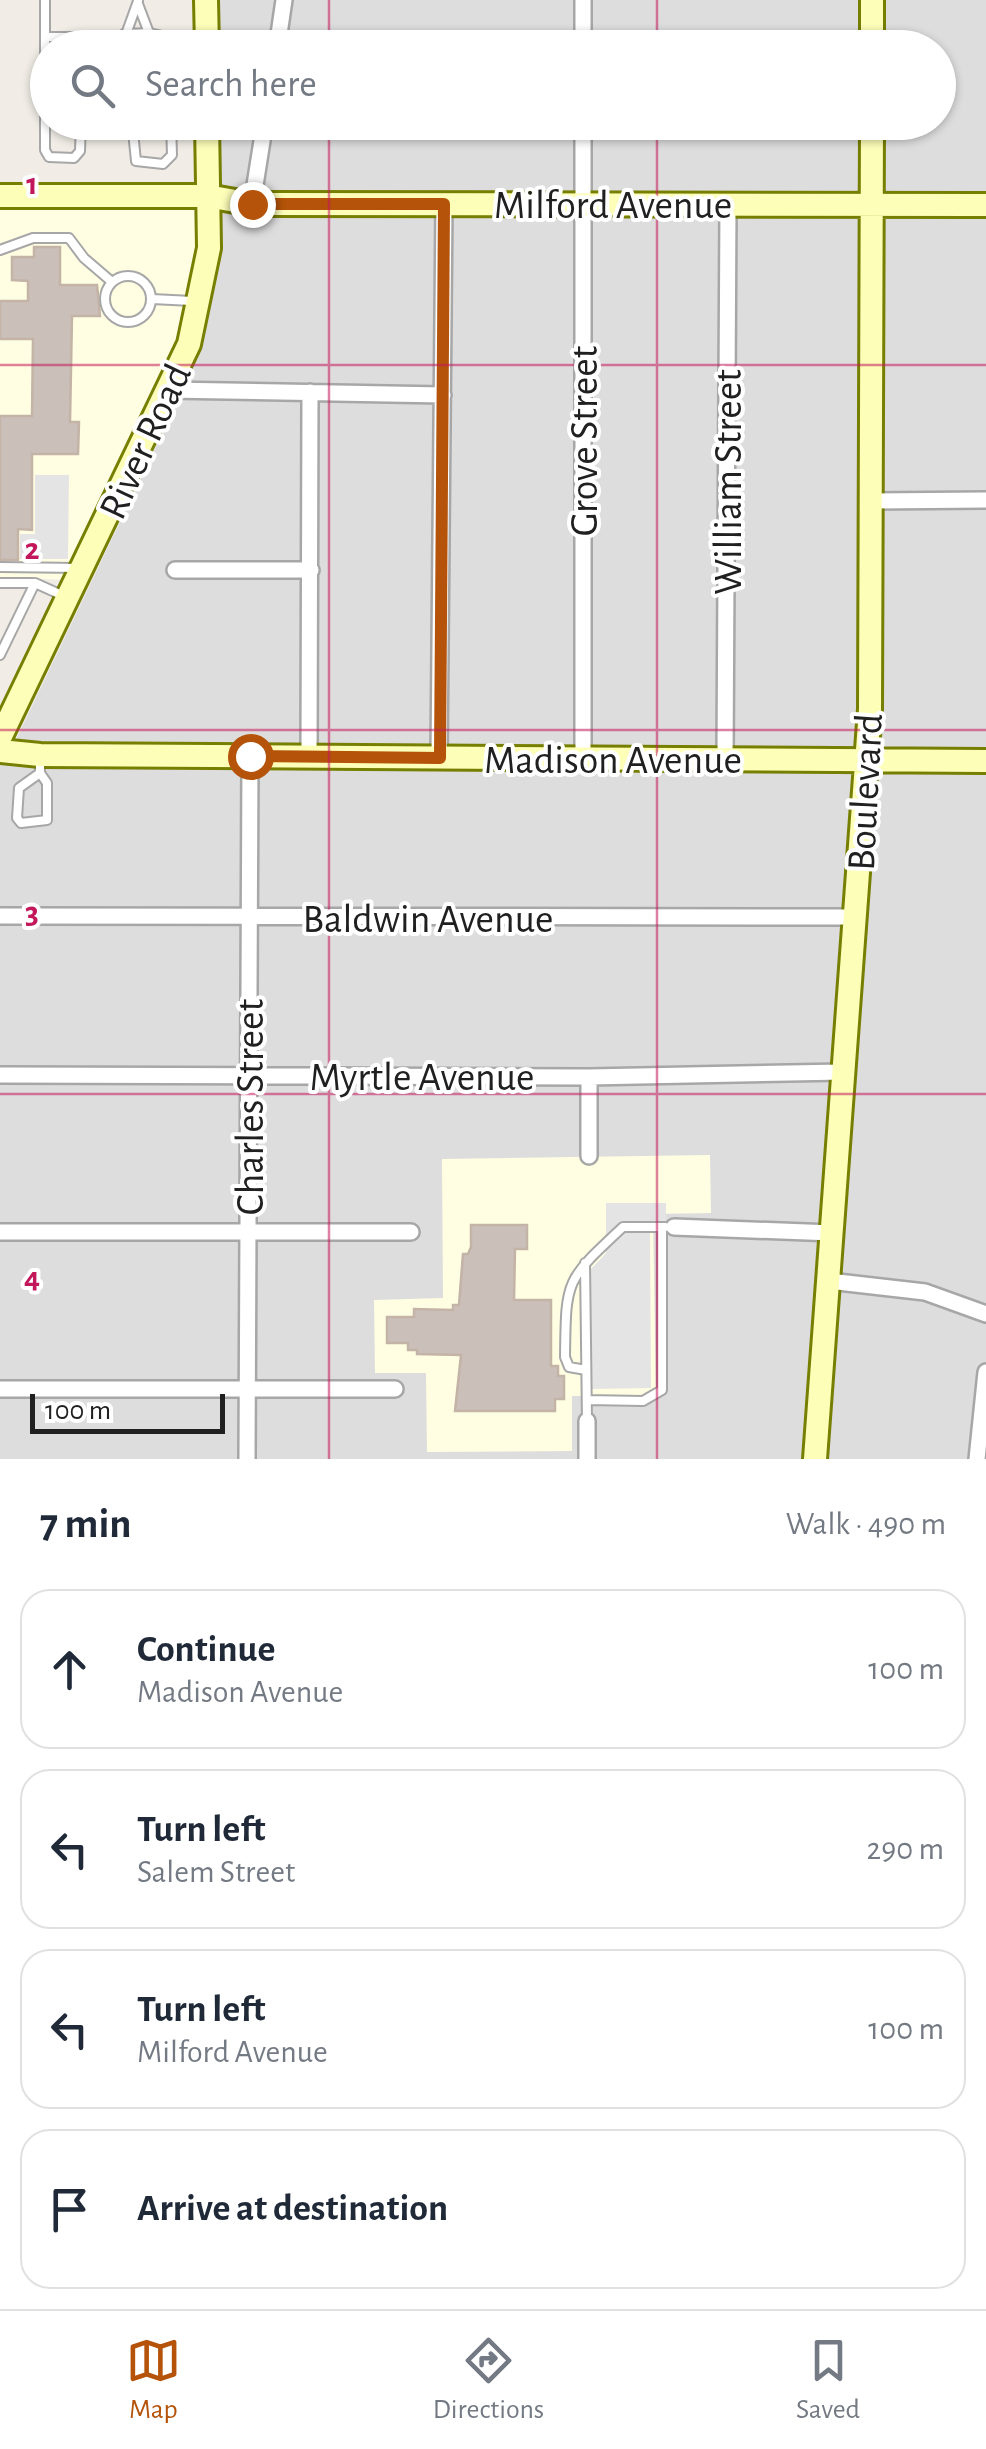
<!DOCTYPE html>
<html lang="en">
<head>
<meta charset="utf-8">
<style>
  body { margin:0; font-family:"Alegreya Sans",sans-serif; background:#f6f6f7; color:#1f2937 }
  .scale { position:absolute; left:30px; bottom:25px; width:195px; box-sizing:border-box; padding-left:10px; border:5px solid #202020; border-top:0; font-size:28px; line-height:35px; white-space:nowrap; color:#202020; -webkit-text-stroke:8px #fff; paint-order:stroke }
  .stop { position:absolute; width:30px; height:30px; margin:-22px; border:8px solid #b45309; border-radius:50%; background:#fff }
  .stop.end { background:#b45309; border-color:#fff; box-shadow:0 2px 10px #0008 }
  .list { margin:0; padding:0; list-style:none }
  h2 { display:flex; justify-content:space-between; align-items:center; height:130px; margin:0; padding:0 40px; font-size:42px }
  h2 small { font-size:32px; font-weight:400; color:#747a83 }
  .list li { display:grid; grid-template-columns:65px 1fr auto; gap:30px; align-items:center; box-sizing:border-box; height:160px; margin:0 20px 20px; padding:0 20px; border:2px solid #e0e1e3; border-radius:30px }
  .list b { display:block; font-size:38px; white-space:nowrap }
  .list p { margin:0; font-size:32px; white-space:nowrap; color:#747a83 }
  .list em { font-size:32px; font-style:normal; color:#747a83 }
  .icon { flex:none; width:55px; height:55px; fill:none; stroke:currentColor; stroke-width:2; stroke-linecap:round; stroke-linejoin:round }
  .map { position:relative; flex:none; width:986px; height:1459px; overflow:hidden }
  .search { position:absolute; background:#fff; box-shadow:0 2px 8px #0004; left:30px; right:30px; top:30px; height:110px; display:flex; align-items:center; gap:25px; box-sizing:border-box; padding:0 35px; border-radius:55px; color:#747a83; font-size:38px }
  .sheet { height:850px; background:#fff }
  nav { display:flex; justify-content:space-around; align-items:center; box-sizing:border-box; height:140px; border-top:2px solid #e0e1e3; background:#fff; font-size:28px; color:#747a83 }
  nav a { display:grid; justify-items:center; gap:5px }
  nav .on { color:#b45309 }
  .map>svg:first-child { display:block }
  .residential { fill:#dedddd }
  .education { fill:#fffee2 }
  .parking { fill:#e4e4e4 }
  .building { fill:#cabfb9; stroke:#c4b3a7; stroke-width:2.5 }
  .lines { fill:none; stroke-linecap:round; stroke-linejoin:round }
  .lane-casing { stroke:#a7a7a7; stroke-width:12 }
  .street-casing { stroke:#a7a7a7; stroke-width:20 }
  .secondary-casing { stroke:#777f00; stroke-width:28 }
  .lane { stroke:#fff; stroke-width:8 }
  .street { stroke:#fff; stroke-width:15 }
  .secondary { stroke:#fdfeb8; stroke-width:22 }
  .route { stroke:#b45309; stroke-width:12 }
  .grid { fill:none; stroke:#c2185b; stroke-width:2.5; stroke-opacity:0.55 }
  .labels { text-anchor:middle; stroke-width:8; stroke-linejoin:round; paint-order:stroke }
  .street-label { font-size:40px; fill:#202020; stroke:#fff }
  .grid-label { font-size:32px; text-anchor:middle; font-weight:bold; fill:#c2185b; stroke:#fff; stroke-width:8; stroke-linejoin:round; paint-order:stroke }
</style>
</head>
<body>
<div class="map">
<svg width="986" height="1459" viewBox="0 0 986 1459">
  <rect width="100%" height="100%" fill="#f1ede6"/>
  <path class="residential" d="M219 0H986V1459H0V764L4 765 174 409 218 238V123L938 122V48L219 47Z"/>
  <path class="education" d="M0 196H207L206 279 78 580 0 578Z
    M710 1155 711 1213 653 1214 656 1395 572 1396V1451L427 1452 426 1373H375L374 1300 443 1298 442 1159Z"/>
  <path class="parking" d="M35 475H69L68 559H20V534H35Z
    M606 1203H666V1222L650 1223 651 1388 591 1389 590 1270 606 1253Z"/>
  <path class="building" d="M34 247H60V285H97L100 316H72L70 422H79L78 454H32V530L18 529V560H0V416H32L33 339H0V301H28V281L12 280V257H34Z
    M471 1225H527V1249H515L514 1300H551V1366H558V1376H564V1399H555V1411H455L461 1355 417 1354V1350H408V1343H387V1317H414V1309L453 1310V1305H459L463 1254H468L471 1247Z"/>
  <g class="lines">
    <defs>
      <path id="lane" d="M45 0V150L49 157 74 158 80 151 81 122
        M138 4 149 33 172 38 175 48
        M124 34 149 33
        M45 37H78L81 48
        M121 48 138 1
        M132 122 136 161 163 164 172 155 171 122
        M0 250 33 238H69L84 258 112 282
        M105 299a23 23 0 1 1 46 0a23 23 0 1 1-46 0Z
        M152 299 192 301
        M0 567 80 568
        M0 583H35L66 597
        M0 655 35 583
        M40 773 19 788 17 818 21 823 47 820V783L40 773V760
        M585 1263 587 1421
        M586 1370 569 1367 565 1357C566 1279 565 1281 623 1227H665
        M587 1400 643 1401 662 1390V1227"/>
      <path id="street" d="M583 0V48
        M277 48 284 0
        M583 122V759
        M252 204 265 122
        M168 390 443 395
        M873 501 986 500
        M175 570H311
        M309 756 310 392
        M439 758 444 204
        M725 759 728 204
        M0 916 857 917
        M0 1075 589 1077 843 1072
        M589 1156V1077
        M674 1227 833 1233
        M0 1232H411
        M829 1281 925 1292 986 1314
        M0 1389H395
        M247 1459 250 756
        M587 1459V1421
        M977 1459 986 1372"/>
      <path id="secondary" d="M206 0 207 48
        M872 48V0
        M0 196H207L252 204 986 205
        M0 738 189 344 209 248 207 122
        M0 751 40 755 986 761
        M815 1459 870 709 872 122"/>
    </defs>
    <use href="#lane" class="lane-casing"/>
    <use href="#street" class="street-casing"/>
    <use href="#secondary" class="secondary-casing"/>
    <use href="#lane" class="lane"/>
    <use href="#street" class="street"/>
    <use href="#secondary" class="secondary"/>
  </g>
  <g class="lines">
    <path class="route" d="M250 756 440 758 444 204H252"/>
  </g>
  <path class="grid" d="M329 0V48M657 0V48M329 122V1459M657 122V1459M0 365H986M0 730H986M0 1094H986"/>
  <g class="labels">
    <g class="street-label">
      <text x="613" y="218">Milford Avenue</text>
      <text transform="translate(144 441) rotate(-65)" y="14">River Road</text>
      <text transform="translate(583 441) rotate(-90)" y="14">Grove Street</text>
      <text transform="translate(727 482) rotate(-90)" y="14">William Street</text>
      <text x="613" y="773">Madison Avenue</text>
      <text transform="translate(864 792) rotate(-87)" y="14">Boulevard</text>
      <text x="428" y="932">Baldwin Avenue</text>
      <text x="422" y="1090">Myrtle Avenue</text>
      <text transform="translate(249 1107) rotate(-90)" y="14">Charles Street</text>
    </g>
  </g>
  <g class="grid-label">
    <text x="32" y="194">1</text>
    <text x="32" y="559">2</text>
    <text x="32" y="923">3</text>
    <text x="32" y="1288">4</text>
  </g>
</svg>
<div class="scale">100 m</div>
<div class="stop" style="left:250px;top:756px"></div>
<div class="stop end" style="left:252px;top:204px"></div>
<div class="search"><svg class="icon" aria-label="search" viewBox="0 0 24 24"><circle cx="10" cy="10" r="6"/><path d="M15 15l6 6"/></svg>Search here</div>
</div>
<section class="sheet">
<h2>7 min<small>Walk · 490 m</small></h2>
<ul class="list">
<li><svg class="icon" aria-label="ahead" viewBox="0 0 24 24"><path d="M12 20V5M6 11l6-6 6 6"/></svg><div><b>Continue</b><p>Madison Avenue</p></div><em>100 m</em></li>
<li><svg class="icon" aria-label="left" viewBox="0 0 24 24"><path d="M17 20v-9H6M10 6l-5 5 5 5"/></svg><div><b>Turn left</b><p>Salem Street</p></div><em>290 m</em></li>
<li><svg class="icon" aria-label="left" viewBox="0 0 24 24"><path d="M17 20v-9H6M10 6l-5 5 5 5"/></svg><div><b>Turn left</b><p>Milford Avenue</p></div><em>100 m</em></li>
<li><svg class="icon" aria-label="arrive" viewBox="0 0 24 24"><path d="M6 21V4h12l-3 4 3 4H6"/></svg><div><b>Arrive at destination</b></div></li>
</ul>
</section>
<nav>
<a class="on"><svg class="icon" aria-label="map" viewBox="0 0 24 24"><path d="M3 6l6-2 6 2 6-2v14l-6 2-6-2-6 2zM9 4v14M15 6v14"/></svg>Map</a>
<a><svg class="icon" aria-label="directions" viewBox="0 0 24 24"><path d="M12 3l9 9-9 9-9-9zM9 14v-3h6M13 9l2 2-2 2"/></svg>Directions</a>
<a><svg class="icon" aria-label="saved" viewBox="0 0 24 24"><path d="M7 4h10v16l-5-4-5 4z"/></svg>Saved</a>
</nav>
</body>
</html>
